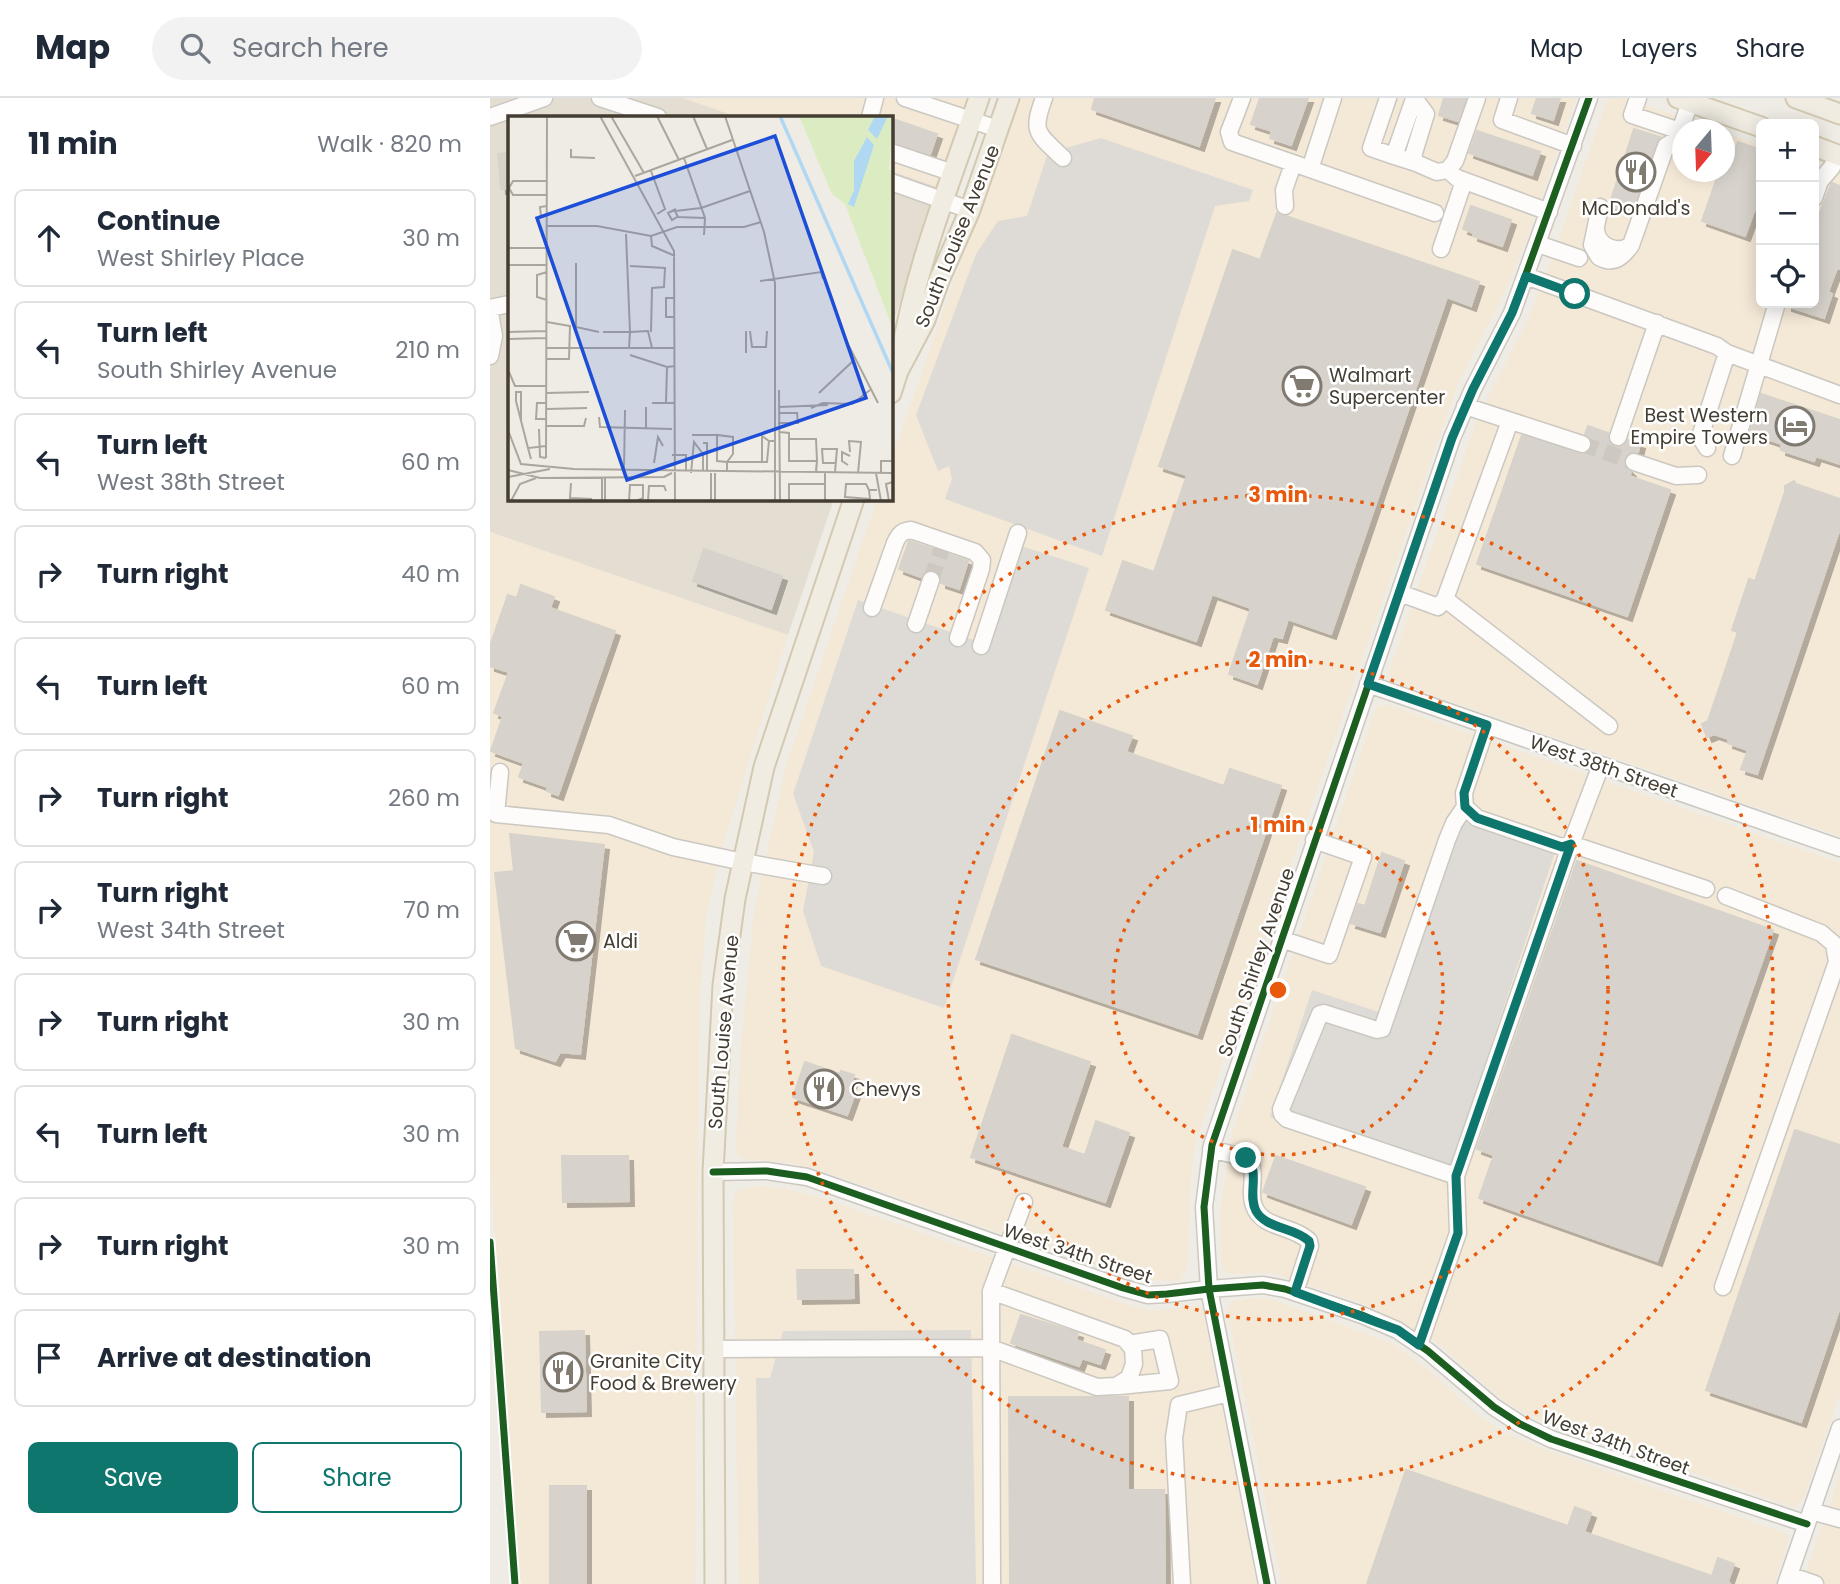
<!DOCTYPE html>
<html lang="en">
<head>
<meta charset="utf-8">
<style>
  body { margin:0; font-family:Poppins,sans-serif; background:#f2f2f3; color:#1f2937 }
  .controls { position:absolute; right:21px; top:21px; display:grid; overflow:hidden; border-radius:10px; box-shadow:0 4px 18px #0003 }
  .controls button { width:63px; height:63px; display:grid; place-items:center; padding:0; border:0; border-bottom:2px solid #e0e1e3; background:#fff; color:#1f2937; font:35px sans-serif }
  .compass { position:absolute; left:1182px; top:21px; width:63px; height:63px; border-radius:50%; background:#fff; box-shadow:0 4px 18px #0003; rotate:199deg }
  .stop { position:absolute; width:21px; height:21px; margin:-16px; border:5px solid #0f766e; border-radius:50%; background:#fff }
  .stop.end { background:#0f766e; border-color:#fff; box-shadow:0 2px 7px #0008 }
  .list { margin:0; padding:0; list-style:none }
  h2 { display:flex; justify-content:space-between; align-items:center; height:91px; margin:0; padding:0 28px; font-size:30px }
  h2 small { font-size:23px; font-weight:400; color:#747a83 }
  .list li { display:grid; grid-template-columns:46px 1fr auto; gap:21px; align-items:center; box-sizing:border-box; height:98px; margin:0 14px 14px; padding:0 14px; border:2px solid #e0e1e3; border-radius:10px }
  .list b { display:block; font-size:26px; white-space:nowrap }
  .list p { margin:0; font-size:23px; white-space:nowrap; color:#747a83 }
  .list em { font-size:23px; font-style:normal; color:#747a83 }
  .actions { display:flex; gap:14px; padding:21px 28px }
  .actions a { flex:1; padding:16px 0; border:2px solid #0f766e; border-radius:10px; text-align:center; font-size:24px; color:#0f766e }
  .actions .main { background:#0f766e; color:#fff }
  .icon { flex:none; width:38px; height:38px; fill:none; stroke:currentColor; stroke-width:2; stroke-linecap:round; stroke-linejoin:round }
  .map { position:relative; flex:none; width:1350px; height:1486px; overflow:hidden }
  header { display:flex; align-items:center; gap:42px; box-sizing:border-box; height:98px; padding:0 35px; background:#fff; border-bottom:2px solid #e0e1e3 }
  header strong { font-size:33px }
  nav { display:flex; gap:38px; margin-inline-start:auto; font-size:24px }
  .search { width:490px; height:63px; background:#f2f2f3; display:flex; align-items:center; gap:18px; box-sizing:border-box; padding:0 24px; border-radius:38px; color:#747a83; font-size:26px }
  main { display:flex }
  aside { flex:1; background:#fff }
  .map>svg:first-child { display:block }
  .residential { fill:#e4ded2 }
  .commercial { fill:#f4e8d6 }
  .parking { fill:#dedbd6 }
  .building { fill:#d7d3cc; stroke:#d7d3cb; stroke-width:2; filter:url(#shadow) }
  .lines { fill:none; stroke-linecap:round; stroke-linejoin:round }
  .minor-tunnel { stroke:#cdc9c1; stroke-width:16; stroke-dasharray:16 8; stroke-linecap:butt }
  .minor-casing { stroke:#cbc8c1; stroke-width:19 }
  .major-casing { stroke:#d3c9b1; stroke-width:23 }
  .minor { stroke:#fdfcfb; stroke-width:16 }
  .major { stroke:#f0ece2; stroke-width:19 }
  .cycleway-casing { stroke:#fff; stroke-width:11 }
  .cycleway { stroke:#1b5e20; stroke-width:7 }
  .route { stroke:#0f766e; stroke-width:9 }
  .ring { fill:none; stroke:#e8590c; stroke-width:3.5; stroke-dasharray:3.5 7 }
  .labels { text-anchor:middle; stroke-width:5; stroke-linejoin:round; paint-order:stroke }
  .poi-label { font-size:19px; fill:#443d32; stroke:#fff; text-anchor:start }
  .street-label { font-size:19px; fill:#443d32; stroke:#fff }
  .inset-river { fill:none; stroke:#b1d8f2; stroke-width:3.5 }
  .inset-road { fill:none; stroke:#aba69d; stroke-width:2 }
  .view { fill:#1d4ed8; fill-opacity:0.15; stroke:#1d4ed8; stroke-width:3.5 }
  .inset-edge { fill:none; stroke:#443d32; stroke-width:3.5 }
  .centre { fill:#e8590c; stroke:#fff; stroke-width:3.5 }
  .ring-label { font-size:21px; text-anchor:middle; font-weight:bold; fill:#e8590c; stroke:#fff; stroke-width:5; stroke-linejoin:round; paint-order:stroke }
</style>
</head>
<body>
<header>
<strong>Map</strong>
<div class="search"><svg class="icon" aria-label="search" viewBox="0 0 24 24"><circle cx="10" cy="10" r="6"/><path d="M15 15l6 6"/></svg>Search here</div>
<nav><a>Map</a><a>Layers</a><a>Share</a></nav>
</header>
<main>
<aside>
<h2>11 min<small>Walk · 820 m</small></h2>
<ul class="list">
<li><svg class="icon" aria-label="ahead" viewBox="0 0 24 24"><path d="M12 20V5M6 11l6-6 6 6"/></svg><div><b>Continue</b><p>West Shirley Place</p></div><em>30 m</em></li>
<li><svg class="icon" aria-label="left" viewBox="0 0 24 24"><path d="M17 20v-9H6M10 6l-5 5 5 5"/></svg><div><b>Turn left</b><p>South Shirley Avenue</p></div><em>210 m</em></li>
<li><svg class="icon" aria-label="left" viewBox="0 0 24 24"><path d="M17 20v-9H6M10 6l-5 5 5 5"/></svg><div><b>Turn left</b><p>West 38th Street</p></div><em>60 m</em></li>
<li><svg class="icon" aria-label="right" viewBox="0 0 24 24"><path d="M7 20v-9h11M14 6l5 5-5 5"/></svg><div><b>Turn right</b></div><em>40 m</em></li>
<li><svg class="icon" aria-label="left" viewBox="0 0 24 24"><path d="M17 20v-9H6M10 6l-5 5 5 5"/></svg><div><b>Turn left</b></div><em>60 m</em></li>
<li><svg class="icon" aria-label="right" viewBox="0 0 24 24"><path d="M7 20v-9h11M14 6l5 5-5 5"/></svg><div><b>Turn right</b></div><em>260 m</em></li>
<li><svg class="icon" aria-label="right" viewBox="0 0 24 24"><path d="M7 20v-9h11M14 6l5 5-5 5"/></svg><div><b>Turn right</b><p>West 34th Street</p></div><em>70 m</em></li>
<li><svg class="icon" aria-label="right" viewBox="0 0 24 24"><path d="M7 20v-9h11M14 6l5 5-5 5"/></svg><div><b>Turn right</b></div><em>30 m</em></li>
<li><svg class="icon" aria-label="left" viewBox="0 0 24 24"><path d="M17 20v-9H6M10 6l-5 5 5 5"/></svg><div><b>Turn left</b></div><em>30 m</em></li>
<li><svg class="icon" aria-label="right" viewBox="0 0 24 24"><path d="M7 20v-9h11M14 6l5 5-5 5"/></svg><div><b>Turn right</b></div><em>30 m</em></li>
<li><svg class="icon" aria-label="arrive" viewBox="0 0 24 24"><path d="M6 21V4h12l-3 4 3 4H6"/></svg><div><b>Arrive at destination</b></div></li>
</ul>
<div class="actions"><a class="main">Save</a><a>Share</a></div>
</aside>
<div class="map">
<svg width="1350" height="1486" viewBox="0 0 1350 1486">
  <defs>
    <filter id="shadow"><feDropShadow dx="5" dy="5" stdDeviation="0" flood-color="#0004"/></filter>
  </defs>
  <rect width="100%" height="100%" fill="#efece5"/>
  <path class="residential" d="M0 0H193L248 19H19V401H344L298 537 0 434Z
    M401 73 448 89 401 231Z"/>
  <path class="commercial" d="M193 0H476L448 89 401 73V19H248Z
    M528 0H1086L1037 140 1012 200 967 287 712 1025 705 1048 700 1086 697 1170 690 1183 645 1182 333 1073 297 1064 253 1061 246 1055 250 959 264 814 296 668 387 401H401V363Z
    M1121 0H1134L1226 31 1192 32V74H1234L1235 35 1271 47V205H1324V65L1350 74V738L905 584 901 580 899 573 988 319 1038 222 1060 167 1116 5Z
    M0 434 298 537 234 743 216 817 209 914 205 1486H30L0 1066Z
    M895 606 1350 765V1295L1314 1400 1309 1406 1303 1409 1043 1319 1016 1305 943 1241 873 1205 783 1175 743 1176 736 1175 732 1170 730 1114 742 1035 886 610Z
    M275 1088 296 1091 332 1100 639 1207 661 1213 709 1208 712 1210 767 1486H249L243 1102 245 1096 251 1091Z
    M764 1200 784 1202 903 1246 941 1274 984 1314 1013 1334 1050 1350 1295 1435 1298 1439V1443L1284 1486H792L737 1211 743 1203Z
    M1350 1376V1486H1312Z"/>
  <path class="parking" d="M611 40 763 92 759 103 725 108 612 458 455 401 462 381 459 368 448 373 426 317 486 156 508 123 537 118 558 55Z
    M522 445 599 470 454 910 331 868 313 813 324 754 303 696 368 502 489 544Z
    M957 718 1065 754 958 1078 780 1019 822 892 892 915Z
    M481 1232 486 1486H269L266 1280H280L293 1233Z"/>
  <path class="building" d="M605 0H725L709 48 602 11Z
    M770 0H818L801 47 780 40 782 33 761 26Z
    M954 0H976L968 23 949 17Z
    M1047 0H1070L1063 22 1042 15Z
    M406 22 447 36 440 56 401 44Z
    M1144 31 1170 39 1166 45 1141 115 1120 108V105Z
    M987 33 1050 54 1042 77 979 55Z
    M1248 44 1271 52V111L1266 108 1255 138 1212 123 1229 74H1235L1237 51 1244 54Z
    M19 55V91H11L8 56Z
    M1342 85 1350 88V171L1347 170 1338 194 1342 196 1334 220 1297 208V205H1324V129Z
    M981 108 1021 122 1012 148 983 138 984 135 973 131Z
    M787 115 989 184 981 208 957 199 841 536 798 521 792 540 783 538 767 586 739 576 761 510 722 496 706 543 616 512 633 463 664 474 697 377 669 368 743 152 770 162Z
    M1271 296 1350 322V366L1326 358 1324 363 1291 352 1292 346 1260 335Z
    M1098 328 1118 335V342L1124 349H1131L1138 342 1150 346 1148 354H1141L1134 360V367L1141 374 1139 378 1180 392 1137 518 987 466 1032 337 1094 356 1102 349 1100 340 1095 336Z
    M1304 383 1306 386 1350 401V430L1267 676 1251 671 1258 652 1238 645 1239 641 1224 636 1217 639 1212 626 1218 623 1248 534 1242 532 1259 481 1265 483 1295 394V388Z
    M419 443 478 463 469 491 451 485V479L445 472H438L431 479 409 471Z
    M214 451 292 478 281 511 203 483Z
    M31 487 64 499 60 510 125 533 68 697 57 693 58 689 29 679 34 665 1 653 13 618 4 615 19 574 0 568V548L18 497 27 500Z
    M570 613 642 638 636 654 734 688 740 671 791 688 707 936 486 861Z
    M20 736 114 747 90 956 70 954 65 963 26 950 5 775 24 773Z
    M892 755 914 763 890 834 861 825 868 806 875 808Z
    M1087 763 1283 832 1167 1163 989 1100 1004 1057 987 1051Z
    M522 937 600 964 571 1049 595 1057 606 1023 639 1035 615 1104 481 1059Z
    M315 964 350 976 351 973 364 977 360 990 366 992 357 1017 303 999Z
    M1305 1032 1350 1047V1209L1311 1324 1216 1292Z
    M72 1058H138L139 1103 73 1104Z
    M786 1058 875 1089 861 1126 773 1094Z
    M307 1172H363L364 1200 308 1201Z
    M531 1217 588 1235 586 1242 615 1252 610 1266 592 1260 589 1268 521 1245Z
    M94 1233 96 1313 52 1314 50 1234Z
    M519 1299H638V1392H674L675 1486H520Z
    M916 1372 1078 1428 1085 1409 1101 1415 1094 1434 1222 1478 1228 1460 1244 1466 1238 1483 1240 1486H877Z
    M60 1388H96V1486H60Z"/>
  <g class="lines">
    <path class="minor-tunnel" d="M1092 346 1144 364
      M441 482 452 450"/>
    <defs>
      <path id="minor" d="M110 0 168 19
        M415 0 508 31
        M554 0C541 35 547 35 573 60
        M752 0 739 34 742 44 820 71 843 0
        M898 0 881 50 904 58
        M924 0 936 16 923 58 926 65 947 74 958 72 965 63 987 0
        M1019 0 1012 22 1083 48
        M1148 0 1142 17 1190 33 1200 4
        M924 1 904 58 926 65
        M0 19 54 0
        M380 19 385 0
        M401 54 463 75
        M820 71 945 115
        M958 72 967 80 1059 114
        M401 84 480 112
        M1324 100 1330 83 1342 69 1347 57
        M795 108 794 92 803 66
        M1110 109 1102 147 1109 159C1123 167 1133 159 1141 147L1176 48 1187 41
        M1106 131C1107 148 1127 157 1141 147
        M1048 146 1089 160
        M951 151 974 83
        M1036 178 1227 248 1237 255 1350 297
        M0 210 19 206
        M0 215 4 238 0 258
        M975 308 1092 346
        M1128 339 1167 225
        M1217 350 1210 339 1237 255
        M1242 358 1287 205
        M1144 364 1186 378 1208 377
        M910 495 948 509 955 501 1020 323
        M955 501 1119 628
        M382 510 405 445C409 436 412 433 421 432L485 454 492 462 491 471 468 540
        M426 526 441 482
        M491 548 528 435
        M878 586 1350 750
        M997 627 974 695 975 709 987 720 1072 749 1081 746 1111 667
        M10 674 6 716 119 727 183 749 253 764 333 778
        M791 841 839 857 873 759 824 742
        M721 1051 752 1059 760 1064C767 1078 758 1093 764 1108 772 1131 803 1127 819 1143L820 1148 805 1194
        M223 1074 277 1073 317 1079 633 1190 658 1197 677 1196 719 1191 773 1187 795 1191 872 1217 907 1232 938 1253 1004 1309 1030 1326 1061 1341 1317 1426
        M966 1078 797 1021 792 1016 791 1011 830 916 834 915 887 932 892 931 957 742 964 725 975 709
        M1233 1189 1347 864 1344 846 1331 835 1236 798
        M929 1247 968 1135 966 1078 1081 746 1216 791
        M224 1251 501 1250 607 1289 626 1288 639 1280 644 1266 643 1251 635 1241 501 1193
        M629 1288 680 1283 670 1241 639 1246
        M1321 1413 1350 1421
        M1299 1477 1325 1486
        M502 1486 501 1193 534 1104
        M692 1486 684 1340 689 1307 739 1295
        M777 1486 719 1191 714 1109 722 1047 962 340 983 291 1022 215 1099 0
        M1296 1486 1350 1330"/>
      <path id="major" d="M1188 0 1271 29
        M1306 0 1350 16
        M1324 48 1350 58
        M411 258C425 170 460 85 489 0
        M401 295 408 273 435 222 450 180 480 112 519 0
        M225 1486 223 1074 233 887 245 801 274 669 364 401"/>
    </defs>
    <use href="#minor" class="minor-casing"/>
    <use href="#major" class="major-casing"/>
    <use href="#minor" class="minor"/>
    <use href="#major" class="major"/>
    <defs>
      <path id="cycleway" d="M223 1074 277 1073 317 1079 633 1190 658 1197 677 1196 719 1191 773 1187 795 1191 872 1217 907 1232 938 1253 1004 1309 1030 1326 1061 1341 1317 1426
        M0 1144 25 1486
        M777 1486 719 1191 714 1109 722 1047 962 340 983 291 1022 215 1099 0"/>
    </defs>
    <use href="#cycleway" class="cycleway-casing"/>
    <use href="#cycleway" class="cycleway"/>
  </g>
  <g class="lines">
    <path class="route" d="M756 1060C771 1074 757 1096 766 1113 776 1131 804 1129 819 1143L820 1148 805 1194 908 1232 929 1247 968 1135 966 1078 1081 746 1072 749 987 720 975 709 974 695 997 627 878 586 962 340 983 291 1022 215 1036 178 1085 196"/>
  </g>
  <g class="ring">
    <circle cx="788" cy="892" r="165"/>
    <circle cx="788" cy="892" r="330"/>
    <circle cx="788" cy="892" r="495"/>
  </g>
  <defs>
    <symbol id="restaurant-ring" viewBox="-11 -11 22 22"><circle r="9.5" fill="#fff" stroke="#807a71" stroke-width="1.5"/><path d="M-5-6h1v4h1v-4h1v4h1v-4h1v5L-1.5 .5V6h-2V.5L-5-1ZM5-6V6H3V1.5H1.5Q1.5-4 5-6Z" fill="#807a71"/></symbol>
    <symbol id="supermarket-ring" viewBox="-11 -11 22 22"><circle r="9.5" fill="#fff" stroke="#807a71" stroke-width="1.5"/><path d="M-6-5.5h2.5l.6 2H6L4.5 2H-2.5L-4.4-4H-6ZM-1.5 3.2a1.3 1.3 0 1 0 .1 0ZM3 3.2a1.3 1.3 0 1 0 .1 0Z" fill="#807a71"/></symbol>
    <symbol id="hotel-ring" viewBox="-11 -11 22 22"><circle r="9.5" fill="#fff" stroke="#807a71" stroke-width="1.5"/><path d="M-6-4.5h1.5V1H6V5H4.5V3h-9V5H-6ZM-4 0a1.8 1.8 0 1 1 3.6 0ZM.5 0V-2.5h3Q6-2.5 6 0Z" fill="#807a71"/></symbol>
  </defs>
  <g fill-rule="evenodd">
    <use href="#restaurant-ring" x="1124" y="52" width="44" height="44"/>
    <use href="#supermarket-ring" x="790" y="266" width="44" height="44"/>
    <use href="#hotel-ring" x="1283" y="306" width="44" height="44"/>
    <use href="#supermarket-ring" x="64" y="821" width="44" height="44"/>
    <use href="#restaurant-ring" x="312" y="969" width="44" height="44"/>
    <use href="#restaurant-ring" x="51" y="1252" width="44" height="44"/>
  </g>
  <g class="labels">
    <g class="poi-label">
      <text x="1146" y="117" text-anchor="middle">McDonald's</text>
      <text x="839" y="284">Walmart<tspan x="839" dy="22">Supercenter</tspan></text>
      <text x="1278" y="324" text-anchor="end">Best Western<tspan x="1278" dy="22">Empire Towers</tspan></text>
      <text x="113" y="850">Aldi</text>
      <text x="361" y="998">Chevys</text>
      <text x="100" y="1270">Granite City<tspan x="100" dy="22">Food &amp; Brewery</tspan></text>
    </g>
    <g class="street-label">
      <text transform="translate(467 138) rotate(-68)" y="7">South Louise Avenue</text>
      <text transform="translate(1114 668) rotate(19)" y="7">West 38th Street</text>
      <text transform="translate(766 864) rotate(-71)" y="7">South Shirley Avenue</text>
      <text transform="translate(233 934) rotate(-85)" y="7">South Louise Avenue</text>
      <text transform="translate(588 1155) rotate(18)" y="7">West 34th Street</text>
      <text transform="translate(1126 1344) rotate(20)" y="7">West 34th Street</text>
    </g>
  </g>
  <g transform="translate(18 18)">
    <rect width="385" height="385" fill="#efece5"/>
    <path d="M291 0H385L381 53 385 56V213L337 88 324 78Z" fill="#dbecc2"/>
    <path d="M367 0H380L369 23 360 14ZM359 21 366 29 346 91 340 88 346 74V45Z" fill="#b1d8f2"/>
    <path class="inset-river" d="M272 0 385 257"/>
    <path class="inset-road" d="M92 0 166 135 167 385M103 0 136 57M149 0 171 44M185 0 199 33M217 0 256 116 267 167V385M63 33V41L87 42M176 42 197 102 196 119M143 55 157 93 149 98M127 60 224 24M39 65H5L1 72 5 79H39M168 93 160 97 164 104 169 101M39 100H33L32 91 39 90M197 102 170 101 167 95 193 92 242 75M39 110H89L143 120 169 111H236L253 106M143 120 144 130 167 140M0 132H39M68 147V211L91 216M0 149H39M122 150 157 152 156 171 144 172 143 216M252 165 313 156 315 163M167 182H158V201H167M39 184 29 181V159L39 156M238 215V237M242 215 244 231H258L259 215M0 216 38 215M95 216H122L118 118M0 223 38 222M341 230 370 287M39 232H167M121 232 122 216 140 215 144 232M122 239 159 251 167 250M38 243H61L62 210 39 206M1 256 7 270H38M271 274 272 385M38 277 81 276M311 277 345 245M144 287H167M158 287 159 251M138 291V313M271 291 320 289M303 292 315 287 344 288 362 274M38 293 79 292M91 301 92 311 164 313M38 303H28L29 287H38M13 304V276H8V285L20 332M270 307H290L289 297H271M38 310H76L78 302M31 313 32 341 38 342M0 314 13 348 66 353M272 316 281 317V323H308L309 345H281V323M184 319H209M195 327H199V356M342 336 341 325 353 326 350 357M164 339H178V356M38 342 39 0M23 343 20 332 38 330M254 346V320L261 325M146 347 150 321 155 330M327 347H315L314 333H329L327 356M340 349 334 345V336L342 340M64 353 385 357M0 354 32 362 156 361 164 357M116 354 117 294M308 354 309 345 308 357M219 356V346L209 345V319L225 321V338L219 346H259L261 325H266M183 357 186 326 195 338V356M203 357V385M317 357V385M368 357 373 385M373 357V345H385M0 361 42 353M63 367 62 382 84 383M361 374 358 368H338L337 381 362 383 361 374H369M3 385 12 368 28 362M94 385V361M97 385V361M121 385 122 369H135V382L128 385M140 385 141 370H156L158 375M207 385V357M281 385V368H317M381 385 378 368 385 366"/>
    <path class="view" d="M267 20 358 282 119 364 29 102Z"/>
    <rect width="385" height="385" class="inset-edge"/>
  </g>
  <circle cx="788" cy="892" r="10" class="centre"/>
  <g class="ring-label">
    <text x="788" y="404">3 min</text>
    <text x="788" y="569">2 min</text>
    <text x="788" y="734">1 min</text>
  </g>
</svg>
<div class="controls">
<button>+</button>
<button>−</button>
<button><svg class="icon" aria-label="locate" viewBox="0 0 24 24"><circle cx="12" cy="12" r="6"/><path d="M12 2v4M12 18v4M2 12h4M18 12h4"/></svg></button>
</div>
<svg class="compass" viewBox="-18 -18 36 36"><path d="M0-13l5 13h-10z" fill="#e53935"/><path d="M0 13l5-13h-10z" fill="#747a83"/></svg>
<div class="stop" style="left:1085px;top:196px"></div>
<div class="stop end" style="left:756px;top:1060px"></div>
</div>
</main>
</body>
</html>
